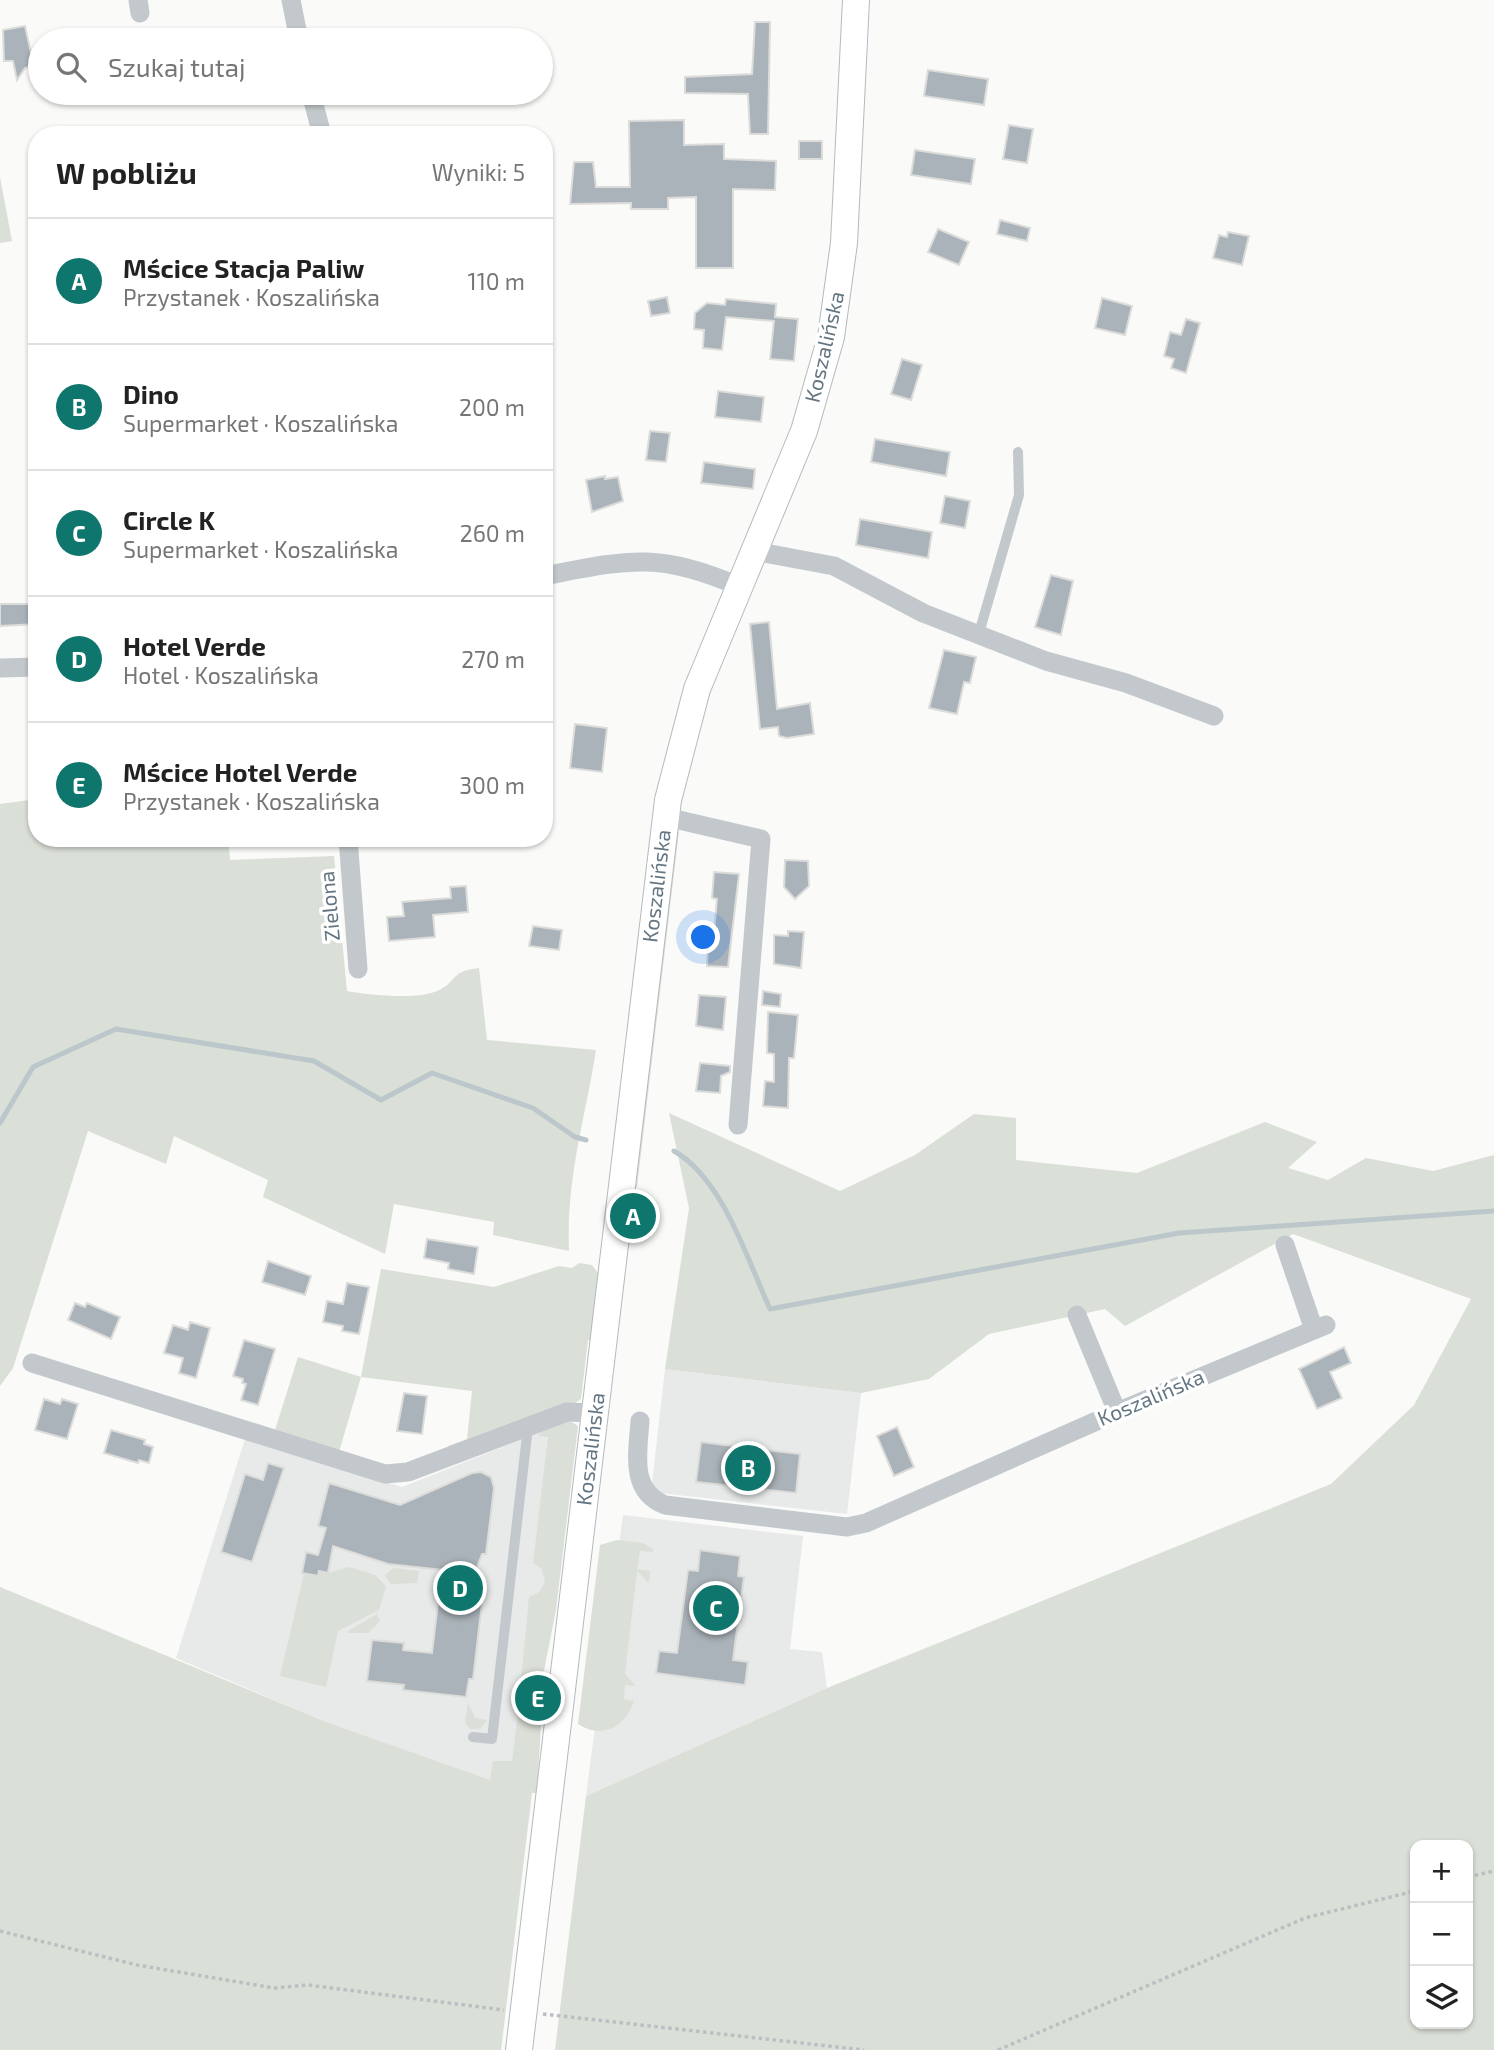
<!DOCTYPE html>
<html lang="pl">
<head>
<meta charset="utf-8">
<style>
  body { margin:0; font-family:"Exo 2",sans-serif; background:#f6f6f6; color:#222 }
  .controls { position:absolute; right:21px; bottom:21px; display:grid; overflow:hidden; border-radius:14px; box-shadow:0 2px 5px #0004 }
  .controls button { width:63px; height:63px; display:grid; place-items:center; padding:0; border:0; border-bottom:2px solid #e0e0e0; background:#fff; color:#222; font:35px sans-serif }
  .you { position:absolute; left:704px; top:938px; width:24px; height:24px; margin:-18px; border:5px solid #fff; border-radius:50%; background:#1a73e8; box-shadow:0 0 0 10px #1a73e833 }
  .badge { display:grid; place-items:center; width:46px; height:46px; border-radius:50%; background:#0f766e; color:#fff; font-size:23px; font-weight:700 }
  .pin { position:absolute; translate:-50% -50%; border:4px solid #fff; box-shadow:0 2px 7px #0006 }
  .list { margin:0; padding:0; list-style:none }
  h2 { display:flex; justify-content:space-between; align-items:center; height:91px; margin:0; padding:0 28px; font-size:30px }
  h2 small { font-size:23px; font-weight:400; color:#767676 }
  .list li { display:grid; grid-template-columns:46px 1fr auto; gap:21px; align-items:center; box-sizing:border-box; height:126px; padding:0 28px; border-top:2px solid #e0e0e0 }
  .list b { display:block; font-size:26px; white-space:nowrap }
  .list p { margin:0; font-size:23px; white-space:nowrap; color:#767676 }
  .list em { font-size:23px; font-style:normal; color:#767676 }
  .icon { flex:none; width:38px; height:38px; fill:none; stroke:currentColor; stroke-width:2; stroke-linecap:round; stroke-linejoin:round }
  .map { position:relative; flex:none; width:1494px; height:2050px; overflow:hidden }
  .search { position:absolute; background:#fff; box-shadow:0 2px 5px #0004; left:28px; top:28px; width:525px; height:77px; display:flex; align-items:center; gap:18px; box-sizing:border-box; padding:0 24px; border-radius:38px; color:#767676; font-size:26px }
  .panel { position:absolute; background:#fff; box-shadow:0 2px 5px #0004; left:28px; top:126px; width:525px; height:721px; border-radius:28px }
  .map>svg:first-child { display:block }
  .built { fill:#e8e9e9 }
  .green { fill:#dadfd7; fill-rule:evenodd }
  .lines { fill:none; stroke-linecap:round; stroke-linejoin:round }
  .stream { stroke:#bbc7cb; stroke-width:5 }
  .building { fill:#aab3b9; stroke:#dcdcda; stroke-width:2 }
  .secondary-casing { stroke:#b3babf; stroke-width:28 }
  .path { stroke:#bbbfc2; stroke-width:3.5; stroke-dasharray:3.5 3.5; stroke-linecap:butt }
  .lane { stroke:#c3c8cc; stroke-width:10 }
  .street { stroke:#c3c8cc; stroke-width:19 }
  .secondary { stroke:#fff; stroke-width:26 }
  .labels { text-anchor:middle; stroke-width:7; stroke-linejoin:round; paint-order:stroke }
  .street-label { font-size:21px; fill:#657683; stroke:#fff }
</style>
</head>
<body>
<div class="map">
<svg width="1494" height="2050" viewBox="0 0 1494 2050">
  <rect width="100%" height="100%" fill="#fafaf8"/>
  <path class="built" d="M665 1369 861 1393 847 1514 651 1492Z
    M565 1422 522 1792 329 1723 176 1658 245 1439 402 1487Z
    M623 1515 803 1536 790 1649 822 1652 827 1688 586 1796Z"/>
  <path class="green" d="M0 177 12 241 0 243Z
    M37 799V838H228L230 860 334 856 347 991C368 995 417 1000 437 991 457 983 449 971 479 968L487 1040 596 1050C585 1120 566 1178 569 1251L493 1235 494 1222 394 1204 385 1254 263 1197 268 1180 174 1136 166 1164 88 1131 13 1368 0 1386V804Z
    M679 831 637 1187 632 1186 674 834Z
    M669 1113 840 1191 915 1155 974 1114 1016 1118V1160L1137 1173 1265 1122 1317 1142 1288 1168 1328 1180 1366 1158 1433 1171 1494 1155V2050H555L586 1796 827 1688 1331 1484 1414 1405 1471 1299 1293 1234 1125 1326 1105 1309 989 1334 929 1379 861 1393 665 1369 689 1208ZM1415 1845H1468V2024H1415Z
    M579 1263 592 1265 601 1277 594 1340H588L581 1399 575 1403 450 1450 448 1446 467 1439 472 1391 361 1377 339 1452 274 1433 298 1357 361 1377 381 1269 494 1287 559 1266 572 1268Z
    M570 1421 578 1426 556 1610 538 1701 519 1702 529 1597 539 1592 545 1582 542 1569 533 1563 548 1437 538 1436 541 1432Z
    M617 1540 643 1543 653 1549V1552L640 1551 637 1569 650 1571 649 1583 637 1571 625 1674 636 1686 625 1685 624 1699 634 1701C626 1726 602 1740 578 1724L600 1545Z
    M349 1567 375 1575 386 1586 379 1610 338 1631 326 1687 280 1676 304 1574 318 1577 319 1572 328 1573Z
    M393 1568 419 1571 417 1583 391 1584 385 1575Z
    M0 1587 329 1723 490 1780 493 1761H512L519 1705 537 1709 536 1724 541 1725 537 1793H532L501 2050H0Z
    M377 1614 380 1621 368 1633H348V1631Z
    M468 1703 475 1718 487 1720 480 1729H470L465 1723Z"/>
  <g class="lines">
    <path class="stream" d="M0 1123 33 1067 116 1029 314 1061 381 1100 432 1073 533 1108 575 1137 586 1140
      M674 1151C723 1179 747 1259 770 1309L1179 1233 1494 1211"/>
  </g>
  <path class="building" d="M755 22H770L768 134H750L748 94 685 93V77L752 74Z
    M25 26 34 66 25 68 17 80 13 61H4L3 30Z
    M928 70 988 79 984 105 924 96Z
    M684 120V145L724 144V159L776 161 775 190 733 189V268H696V197L668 198V209H631V203L570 204 574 162H593L596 187H630L629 121Z
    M1009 125 1033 129 1027 163 1003 159Z
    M799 141H822V159H799Z
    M915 150 975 159 971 184 911 175Z
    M1000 220 1030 228 1027 241 997 234Z
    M938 229 969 242 959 265 928 252Z
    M1228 232 1249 236 1242 265 1213 258 1219 235 1227 237Z
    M667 297 670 313 651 316 648 301Z
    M1102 298 1132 306 1125 335 1095 328Z
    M726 299 776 304 775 317 798 319 794 361 770 359 774 321 726 317 722 350 703 348 704 330 694 329 695 313 707 303 725 305Z
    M1186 319 1200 323 1186 373 1171 368 1174 359 1164 356 1170 332 1181 335Z
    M902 359 922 365 911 400 891 394Z
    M718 391 764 397 761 422 715 417Z
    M650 431 670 433 666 462 646 460Z
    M875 439 950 452 946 476 871 462Z
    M704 462 755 469 753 489 701 483Z
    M605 476V479L618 477 623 501 592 512 586 480Z
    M945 496 970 501 965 528 940 523Z
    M860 519 932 532 928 558 856 545Z
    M1051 575 1073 581 1061 635 1035 627Z
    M0 604H37V624L0 626Z
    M769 622 777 709 810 703 814 734 787 738 779 736 778 727 760 729 750 624Z
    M944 650 976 657 970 683 964 682 957 714 929 708Z
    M575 724 607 728 602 772 570 768Z
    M785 860 808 861 809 886 795 899 784 887Z
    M714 872 739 874 728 967 707 966 708 944 713 945 717 899 712 898Z
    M466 886 468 912 433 915 435 937 389 941 387 917 404 916 402 902 451 898 450 887Z
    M533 926 562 930 559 950 529 946Z
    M788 931 804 932 801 968 774 964V935L788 936Z
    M763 991 781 994 780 1007 762 1005Z
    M699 995 726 997 723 1030 696 1026Z
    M768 1012 798 1015 794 1058H789L788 1108 763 1106 765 1081 774 1082V1054L767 1053Z
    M700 1063 730 1066V1072L721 1076 720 1093 696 1091Z
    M427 1239 478 1247 474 1274 448 1269 449 1263 424 1258Z
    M268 1261 311 1276 305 1295 262 1282Z
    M347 1283 369 1287 359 1334 342 1331 343 1326 323 1322 327 1301 343 1304Z
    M75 1303 85 1307 87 1303 120 1317 111 1339 68 1320Z
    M190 1322 210 1328 196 1378 179 1373 183 1358 164 1353 173 1325 188 1330Z
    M244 1340 275 1349 258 1405 241 1400 246 1384 242 1383 243 1379 233 1376Z
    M1344 1347 1351 1363 1330 1372 1342 1398 1317 1409 1299 1369Z
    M404 1393 427 1396 422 1434 397 1431Z
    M44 1399 60 1404 62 1399 78 1404 67 1439 35 1430Z
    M897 1427 914 1467 894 1476 877 1436Z
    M111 1430 145 1440 144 1444 153 1447 149 1463 139 1460 138 1463 104 1453Z
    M701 1442 800 1454 796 1493 696 1482Z
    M268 1463 284 1468 252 1562 221 1552 245 1474 263 1480Z
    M481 1472 491 1477 494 1488 486 1554H482L475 1573 477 1595H483L473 1679H469L466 1697 403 1690 404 1685 367 1681 372 1640 404 1643 403 1650 432 1653 442 1570 388 1564 333 1546 328 1573 319 1571 318 1576 302 1573 306 1552 318 1555 326 1528 318 1526 329 1483 400 1505 472 1473Z
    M700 1550 740 1556 738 1576 744 1577 733 1660 748 1662 745 1685 656 1673 659 1651 677 1653 688 1570 698 1571Z"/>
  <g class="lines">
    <defs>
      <path id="secondary" d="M519 2050 668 800 697 689 804 431 831 337 844 243 856 0"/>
    </defs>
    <use href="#secondary" class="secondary-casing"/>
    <path class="path" d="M517 1703 539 1705
      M1468 1877 1494 1871
      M0 1931 137 1965 274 1988 308 1985 504 2010
      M543 2014 864 2050
      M998 2050 1305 1918 1415 1891"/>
    <path class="lane" d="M979 633 1019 495 1018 452
      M473 1737 492 1739 528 1427"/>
    <path class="street" d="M138 0 140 13
      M291 0 299 40
      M311 93 322 135
      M754 551 834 566 923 613 1046 661 1126 683 1214 716
      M544 576C627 560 658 551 738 586
      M0 668 37 667
      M666 817 761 839 738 1125
      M348 838 358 969
      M1285 1245 1314 1330
      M1077 1315 1117 1412
      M32 1363 385 1474 408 1472 567 1412 594 1413
      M640 1421C638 1452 629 1491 665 1505L847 1527 866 1523 1117 1412 1326 1325"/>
    <use href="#secondary" class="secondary"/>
  </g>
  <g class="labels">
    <g class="street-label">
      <text transform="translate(825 347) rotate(-77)" y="7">Koszalińska</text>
      <text transform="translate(657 886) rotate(-83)" y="7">Koszalińska</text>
      <text transform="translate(330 906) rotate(-95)" y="7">Zielona</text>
      <text transform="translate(1151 1398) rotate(-23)" y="7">Koszalińska</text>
      <text transform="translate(591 1449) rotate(-83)" y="7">Koszalińska</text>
    </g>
  </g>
</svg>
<div class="controls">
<button>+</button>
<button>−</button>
<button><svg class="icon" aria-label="layers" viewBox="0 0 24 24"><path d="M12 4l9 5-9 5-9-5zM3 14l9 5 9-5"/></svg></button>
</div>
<div class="you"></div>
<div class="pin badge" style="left:633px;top:1216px">A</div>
<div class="pin badge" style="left:748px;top:1468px">B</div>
<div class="pin badge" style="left:716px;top:1608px">C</div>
<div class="pin badge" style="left:460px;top:1588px">D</div>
<div class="pin badge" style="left:538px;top:1698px">E</div>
<div class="search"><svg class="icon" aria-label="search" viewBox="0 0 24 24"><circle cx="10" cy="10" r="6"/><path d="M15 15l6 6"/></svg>Szukaj tutaj</div>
<section class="panel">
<h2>W pobliżu<small>Wyniki: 5</small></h2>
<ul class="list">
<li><span class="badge">A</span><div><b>Mścice Stacja Paliw</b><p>Przystanek · Koszalińska</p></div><em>110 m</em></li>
<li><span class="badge">B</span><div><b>Dino</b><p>Supermarket · Koszalińska</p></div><em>200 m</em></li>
<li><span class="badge">C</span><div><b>Circle K</b><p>Supermarket · Koszalińska</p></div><em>260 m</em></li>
<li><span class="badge">D</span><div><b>Hotel Verde</b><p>Hotel · Koszalińska</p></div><em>270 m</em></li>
<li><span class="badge">E</span><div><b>Mścice Hotel Verde</b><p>Przystanek · Koszalińska</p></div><em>300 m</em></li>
</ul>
</section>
</div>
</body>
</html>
